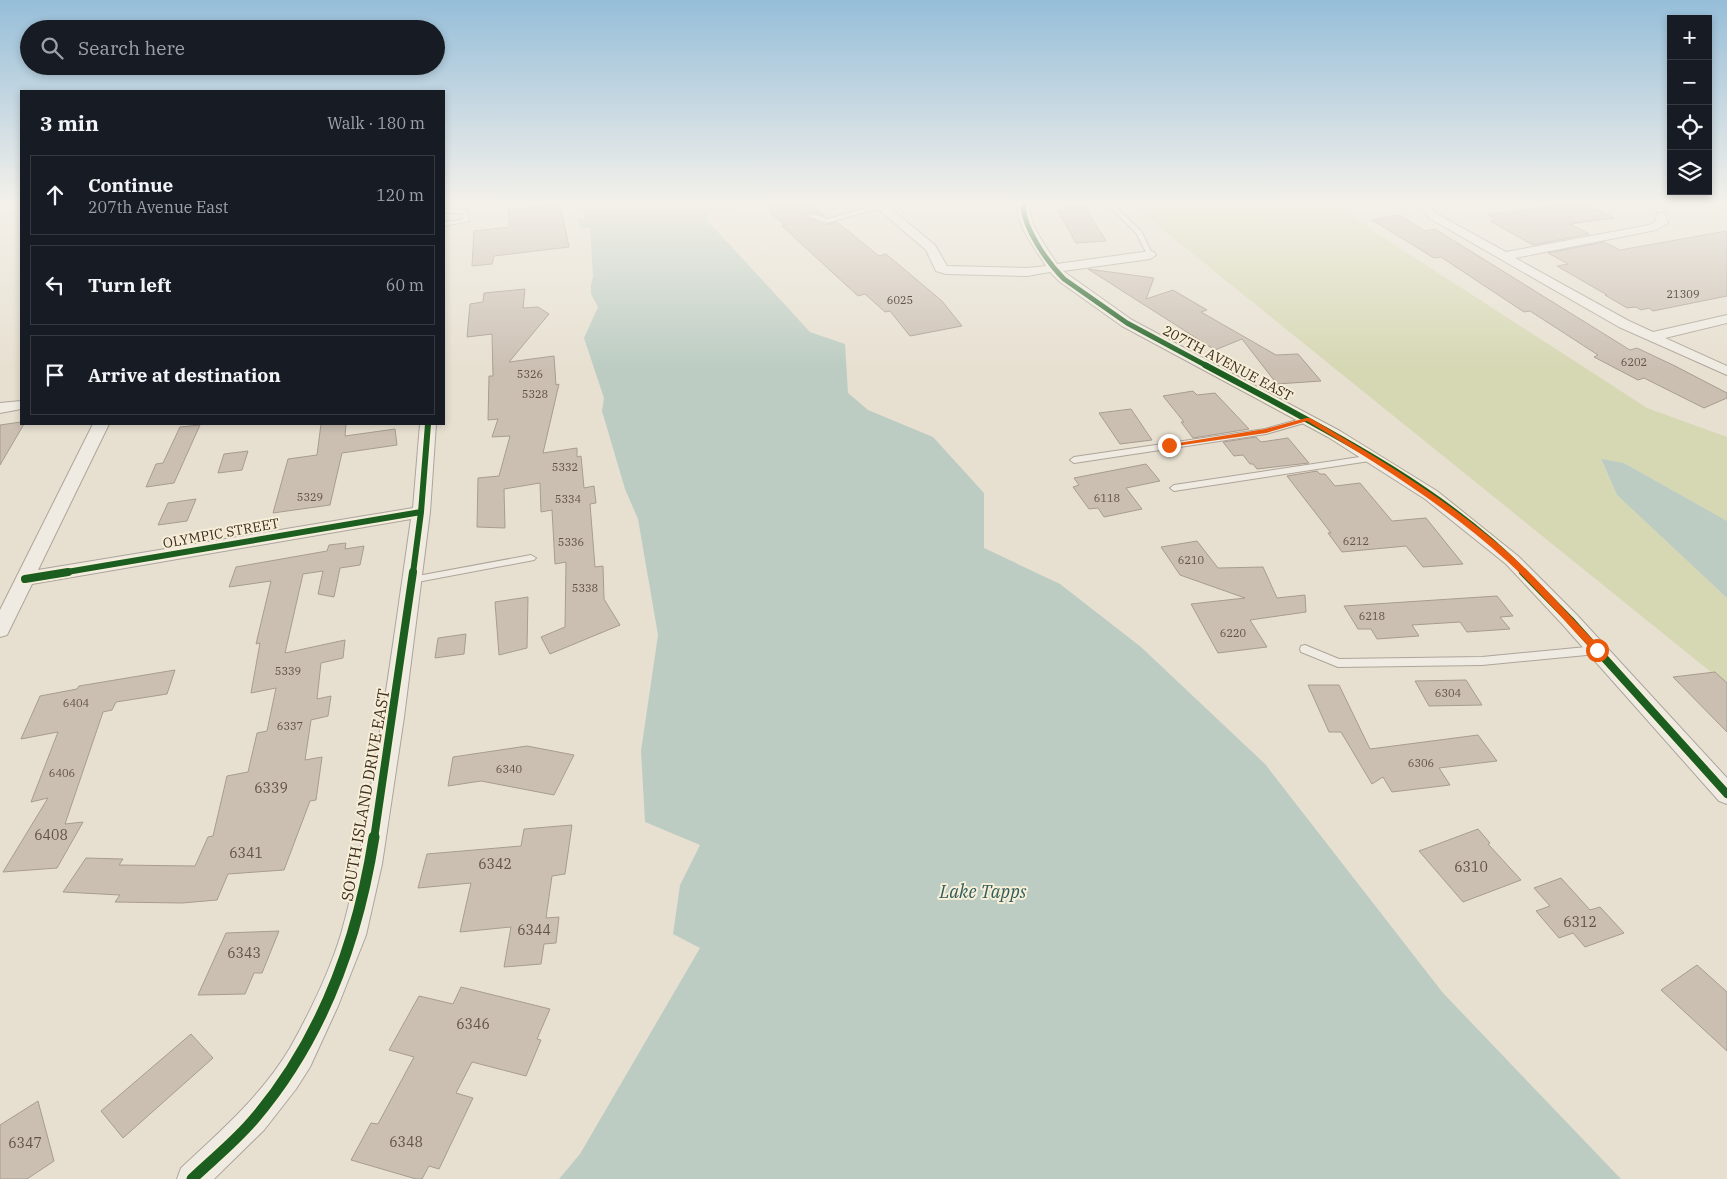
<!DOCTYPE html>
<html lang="en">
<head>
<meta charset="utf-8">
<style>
  body { margin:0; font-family:"IBM Plex Serif",serif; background:#242831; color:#f1f3f6 }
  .controls { position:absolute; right:15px; top:15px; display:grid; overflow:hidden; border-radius:0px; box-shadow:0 2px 8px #0003 }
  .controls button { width:45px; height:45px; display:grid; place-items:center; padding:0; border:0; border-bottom:1px solid #363941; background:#171b24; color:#f1f3f6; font:25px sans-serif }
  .stop { position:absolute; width:15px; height:15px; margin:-11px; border:4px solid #ea580c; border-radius:50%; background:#fff }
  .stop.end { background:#ea580c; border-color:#fff; box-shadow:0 1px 5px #0008 }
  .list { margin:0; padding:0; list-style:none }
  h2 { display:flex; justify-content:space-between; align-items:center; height:65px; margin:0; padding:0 20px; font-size:21px }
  h2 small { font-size:16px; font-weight:400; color:#9ea1a6 }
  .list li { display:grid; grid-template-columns:32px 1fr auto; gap:15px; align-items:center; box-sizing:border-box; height:80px; margin:0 10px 10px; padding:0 10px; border:1px solid #363941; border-radius:0px }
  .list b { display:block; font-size:19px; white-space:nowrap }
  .list p { margin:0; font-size:16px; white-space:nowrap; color:#9ea1a6 }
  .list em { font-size:16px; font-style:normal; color:#9ea1a6 }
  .icon { flex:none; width:28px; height:28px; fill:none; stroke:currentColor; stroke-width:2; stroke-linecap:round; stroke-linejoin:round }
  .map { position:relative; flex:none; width:1727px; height:1179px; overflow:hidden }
  .search { position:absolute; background:#171b24; box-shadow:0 2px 8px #0003; left:20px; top:20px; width:425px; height:55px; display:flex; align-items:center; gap:12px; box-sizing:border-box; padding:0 18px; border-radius:28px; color:#9ea1a6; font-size:19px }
  .panel { position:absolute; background:#171b24; box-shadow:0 2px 8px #0003; left:20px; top:90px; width:425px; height:335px; border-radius:0px }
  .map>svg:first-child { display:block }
  .green { fill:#d6d7b3 }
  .water { fill:#bcccc2 }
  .building { fill:#cbbfb2; stroke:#a89c90 }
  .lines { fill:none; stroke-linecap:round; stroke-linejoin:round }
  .lane-casing { stroke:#ada599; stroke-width:2 }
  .street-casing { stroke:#ada599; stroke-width:2 }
  .lane { fill:#efebe3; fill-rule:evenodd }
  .street { fill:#efebe3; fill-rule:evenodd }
  .cycleway-far3-casing { stroke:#f7eed8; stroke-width:7 }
  .cycleway-far2-casing { stroke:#f7eed8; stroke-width:9 }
  .cycleway-far1-casing { stroke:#f7eed8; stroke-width:11 }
  .cycleway-casing { stroke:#f7eed8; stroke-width:14 }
  .cycleway-far3 { stroke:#1b5e20; stroke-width:5 }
  .cycleway-far2 { stroke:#1b5e20; stroke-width:6 }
  .cycleway-far1 { stroke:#1b5e20; stroke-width:8 }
  .cycleway { stroke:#1b5e20; stroke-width:11 }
  .route { fill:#ea580c }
  .labels { text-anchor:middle; stroke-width:4; stroke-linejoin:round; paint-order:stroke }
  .number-label { font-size:11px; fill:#605244 }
  .street-label { font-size:14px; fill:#3d2e20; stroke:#f7eed8 }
  .near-number-label { font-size:14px; fill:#605244 }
  .near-street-label { font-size:16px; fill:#3d2e20; stroke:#f7eed8 }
  .near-water-label { font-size:18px; font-style:italic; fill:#2f5d5a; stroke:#f7eed8 }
</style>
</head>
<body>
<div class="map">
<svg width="1727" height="1179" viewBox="0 0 1727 1179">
  <rect width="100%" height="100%" fill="#e7e0d1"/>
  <path class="green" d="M1131 204H1332L1647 408 1727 437V521L1624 463 1601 460 1617 495 1727 598V685Z"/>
  <path class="water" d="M582 204H733V208L709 213 707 220 810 332 845 344 848 393 868 410 933 437 984 493V548L1060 584 1141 647 1265 764 1443 993 1621 1179H559L580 1154 700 948 673 934 680 885 700 845 645 822 641 751 658 635 638 519 625 489 602 411 604 398 584 338 598 307 591 294V285L593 276 590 228 580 229 578 219 585 217Z
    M1601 459 1624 463 1727 521V598L1617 495Z"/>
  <path class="building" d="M560 204 569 247 494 256 492 264 472 266 474 231 510 227 508 210Z
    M765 204H810L825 216 812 212 807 214V218L826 225 837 222 879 256 886 254 942 301 962 326 910 336 890 311 885 312 865 294 858 296 782 226 785 225 769 212 773 211Z
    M1569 204H1587L1614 218 1570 224 1589 234 1533 245 1490 221 1497 220 1488 215Z
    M1085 207 1106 241 1076 243 1058 211H1065L1063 208Z
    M1399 215 1425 231 1435 229 1630 350 1637 348 1675 366 1727 393V398L1704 408 1644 378 1638 380 1594 357 1598 355 1530 311 1524 312 1441 257 1434 258 1372 220Z
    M1727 231V296L1653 311 1649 308 1641 310 1636 307 1627 308 1605 295H1607L1557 266 1568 264 1548 253 1604 242 1620 250Z
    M1088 269 1154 278 1146 299 1173 290 1207 310 1201 312 1276 355 1298 354 1321 381 1277 384 1242 339 1215 350Z
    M525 289 523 308 538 307 549 314 509 362 554 356 556 385 559 384 543 453 577 448V457L581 456 584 488 594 486 596 503 590 504 595 567 603 566 604 599 620 625 550 654 541 637 565 627 566 562 555 564 552 510 541 512 540 483 504 489 505 528 477 527 478 478 499 476 510 436 492 437 498 419 488 420 489 376H493L492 334 467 337 470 304 483 302 484 293Z
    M1193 391 1197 395 1215 393 1249 429 1193 438 1181 422H1184L1163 396Z
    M1131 409 1152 440 1120 444 1099 413Z
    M21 422 24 424 0 465V425Z
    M321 424H346L345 436 395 429 397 445 342 453 330 505 273 513 288 459 317 455Z
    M200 425 174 483 146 487 156 464 163 463 180 427Z
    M1256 437 1261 442 1288 438 1309 463 1257 469 1253 464H1250L1243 455 1234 456 1223 442Z
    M248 451 242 470 218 473 224 454Z
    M1146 464 1160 481 1126 488 1142 509 1104 517 1098 508 1089 509 1073 487 1079 485 1074 478Z
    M1317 471 1320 474H1325L1335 486 1360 483 1392 521 1426 518 1463 564 1423 567 1406 546 1342 552 1328 533H1331L1287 476Z
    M196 499 187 521 158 525 168 503Z
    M1197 541 1218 568 1263 567 1277 598 1305 595 1306 612 1250 620 1267 647 1218 653 1191 604 1245 598 1180 575 1161 547Z
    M346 543 345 549 364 546 360 565 340 568 334 597 318 594 323 571 303 574 285 653 345 640 343 658 321 663 317 699 331 696 328 716 311 720 305 760 322 757 316 800 310 801 284 870 228 874 217 900 182 903 115 902 120 895 63 892 86 858 123 859 119 865 195 866 208 837 213 836 227 776 248 772 257 733 267 731 276 688 251 693 260 643 256 644 271 581 229 587 236 567 327 551 329 545Z
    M1497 596 1513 616 1500 617 1510 629 1467 632 1460 622 1412 625 1419 636 1377 639 1371 629H1358L1344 606Z
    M528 597 527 648 499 655 495 602Z
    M466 634 464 654 435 658 438 638Z
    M175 670 167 694 116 702 112 710 103 712 65 824 83 822 57 868 3 872 48 798 31 802 58 732 21 739 40 696 77 689 79 686Z
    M1715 672 1727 683V732L1673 677Z
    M1466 680 1482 705 1429 706 1415 681Z
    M1308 685H1339L1370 749 1478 735 1497 761 1439 768 1450 785 1392 792 1383 777 1372 784 1341 732H1329Z
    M527 746 574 755 554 795 481 781 448 786 453 757Z
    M572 825 565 874 552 876 546 918 559 917 556 943 544 944 541 964 504 967 511 927 460 932 471 883 418 888 427 854 521 846 524 829Z
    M1478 829 1490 843 1488 844 1521 880 1463 902 1419 851Z
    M1561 878 1590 910 1600 907 1624 933 1585 947 1573 933 1559 938 1536 911 1550 906 1534 888Z
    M279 931 262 973H254L245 994 198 995 226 933Z
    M1697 965 1727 992V1051L1661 990Z
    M461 987 550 1009 537 1039 541 1040 526 1076 472 1062 456 1093 473 1098 439 1169 429 1166 422 1179H416L351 1160 371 1123 378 1124 414 1057 389 1050 419 996 453 1004Z
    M191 1034 213 1058 123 1138 101 1111Z
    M38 1101 54 1161 27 1179H0V1125Z"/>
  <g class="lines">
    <defs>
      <path id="lane" d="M881 204 884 206 883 207 827 223 808 216 811 214 827 219Z
        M1107 204H1113L1141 231 1153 255 1152 256H1148L1136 233Z
        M444 209 467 210 469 221 444 226V222L463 220 462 213H444Z
        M1308 417H1311V421L1266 434 1074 463 1070 460 1074 457 1265 429Z
        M1373 455 1377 458 1376 460 1174 491 1170 488 1174 485Z
        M531 555 536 558 534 560 412 583 407 580 412 577Z
        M1305 645 1339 659 1482 657 1597 646 1601 647 1602 650 1601 653 1597 654 1482 665 1338 667 1301 652 1300 649 1301 646Z"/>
      <path id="street" d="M872 204H885L935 245 947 266 1027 268 1046 266C1034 247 1017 226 1017 204H1029C1029 226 1046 246 1057 264L1150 251 1154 252 1156 255 1150 259 1063 271 1132 320 1340 431 1437 491 1518 556 1577 615 1727 778V804L1719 801 1563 625 1506 564 1425 499 1328 437 1122 326 1060 282 1050 272 1027 276 946 274 936 271 926 250Z
        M1415 204H1427L1437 214 1506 252 1649 225 1656 221 1657 213H1665L1668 223 1656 230 1515 258 1629 321 1653 332 1727 315V323L1665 338 1727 366V375L1619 327 1429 218Z
        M21 401V409L0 413V403Z
        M93 424H109L38 570 413 508 420 424H436L430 512 404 717 382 864 366 935 338 1006 310 1067 296 1089 264 1130 214 1179H177L181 1168C221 1131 262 1095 290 1048 309 1014 330 971 341 934 357 879 365 823 374 767 388 684 399 602 411 519L32 584 7 635 0 637V610Z"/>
    </defs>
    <use href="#lane" class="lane-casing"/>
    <use href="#street" class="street-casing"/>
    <use href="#lane" class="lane"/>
    <use href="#street" class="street"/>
    <defs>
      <path id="cycleway-far3" d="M1023 204C1023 228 1048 263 1064 279L1127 323 1207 366"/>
      <path id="cycleway-far2" d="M1205 365C1313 423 1439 484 1525 573
        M61 573 421 512
        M413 573 421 512 428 424"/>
      <path id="cycleway-far1" d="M1523 572 1570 620 1727 794
        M25 579 68 572
        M374 839 413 572"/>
      <path id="cycleway" d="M192 1179C213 1159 237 1140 255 1118 322 1039 358 939 374 837"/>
    </defs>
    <use href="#cycleway-far3" class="cycleway-far3-casing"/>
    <use href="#cycleway-far2" class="cycleway-far2-casing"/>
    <use href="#cycleway-far1" class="cycleway-far1-casing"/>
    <use href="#cycleway" class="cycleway-casing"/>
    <use href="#cycleway-far3" class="cycleway-far3"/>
    <use href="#cycleway-far2" class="cycleway-far2"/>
    <use href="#cycleway-far1" class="cycleway-far1"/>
    <use href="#cycleway" class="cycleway"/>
  </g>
  <linearGradient id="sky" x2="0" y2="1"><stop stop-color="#96bed9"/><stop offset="0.55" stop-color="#f4f1ea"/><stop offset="1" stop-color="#f4f1ea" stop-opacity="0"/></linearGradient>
  <rect width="1727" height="369" fill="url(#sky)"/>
  <path class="route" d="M1306 418H1310C1381 460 1452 502 1513 557 1544 585 1571 618 1600 647V652H1594C1565 622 1538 589 1507 561 1446 506 1377 463 1307 421L1266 433 1169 447 1166 445 1265 429Z"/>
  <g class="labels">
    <g class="number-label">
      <text x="1683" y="298">21309</text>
      <text x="900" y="304">6025</text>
      <text x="1634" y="366">6202</text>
      <text x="530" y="378">5326</text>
      <text x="535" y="398">5328</text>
      <text x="565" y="471">5332</text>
      <text x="310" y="501">5329</text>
      <text x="1107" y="502">6118</text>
      <text x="568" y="503">5334</text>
      <text x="1356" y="545">6212</text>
      <text x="571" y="546">5336</text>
      <text x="1191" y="564">6210</text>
      <text x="585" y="592">5338</text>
      <text x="1372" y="620">6218</text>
      <text x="1233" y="637">6220</text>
      <text x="288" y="675">5339</text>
      <text x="1448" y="697">6304</text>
      <text x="76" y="707">6404</text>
      <text x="290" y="730">6337</text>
      <text x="1421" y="767">6306</text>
      <text x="509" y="773">6340</text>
      <text x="62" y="777">6406</text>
    </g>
    <g class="street-label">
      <text transform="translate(1228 363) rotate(28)" y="5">207TH AVENUE EAST</text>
      <text transform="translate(221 533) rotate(-10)" y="5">OLYMPIC STREET</text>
    </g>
    <g class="near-number-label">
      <text x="271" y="793">6339</text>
      <text x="51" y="840">6408</text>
      <text x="246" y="858">6341</text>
      <text x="495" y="869">6342</text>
      <text x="1471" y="872">6310</text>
      <text x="1580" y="927">6312</text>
      <text x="534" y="935">6344</text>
      <text x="244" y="958">6343</text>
      <text x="473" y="1029">6346</text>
      <text x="406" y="1147">6348</text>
      <text x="25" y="1148">6347</text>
    </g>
    <g class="near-street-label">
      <text transform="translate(365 795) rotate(-80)" y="6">SOUTH ISLAND DRIVE EAST</text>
    </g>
    <g class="near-water-label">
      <text x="983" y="898">Lake Tapps</text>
    </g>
  </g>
</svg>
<div class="controls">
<button>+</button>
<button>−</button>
<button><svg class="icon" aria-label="locate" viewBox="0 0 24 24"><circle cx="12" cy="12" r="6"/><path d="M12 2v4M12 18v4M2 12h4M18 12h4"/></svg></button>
<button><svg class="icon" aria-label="layers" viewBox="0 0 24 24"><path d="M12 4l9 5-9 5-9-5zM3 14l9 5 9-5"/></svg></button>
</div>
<div class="stop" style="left:1597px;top:650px"></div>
<div class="stop end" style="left:1169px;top:445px"></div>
<div class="search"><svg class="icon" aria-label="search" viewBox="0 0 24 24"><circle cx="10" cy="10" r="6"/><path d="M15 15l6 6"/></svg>Search here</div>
<section class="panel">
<h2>3 min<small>Walk · 180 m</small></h2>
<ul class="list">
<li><svg class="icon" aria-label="ahead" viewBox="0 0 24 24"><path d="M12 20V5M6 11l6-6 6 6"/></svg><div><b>Continue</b><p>207th Avenue East</p></div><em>120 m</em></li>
<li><svg class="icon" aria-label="left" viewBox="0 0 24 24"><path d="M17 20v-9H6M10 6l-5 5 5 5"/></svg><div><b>Turn left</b></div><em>60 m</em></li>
<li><svg class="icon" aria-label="arrive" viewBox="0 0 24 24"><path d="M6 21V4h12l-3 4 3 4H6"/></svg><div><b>Arrive at destination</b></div></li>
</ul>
</section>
</div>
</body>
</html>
